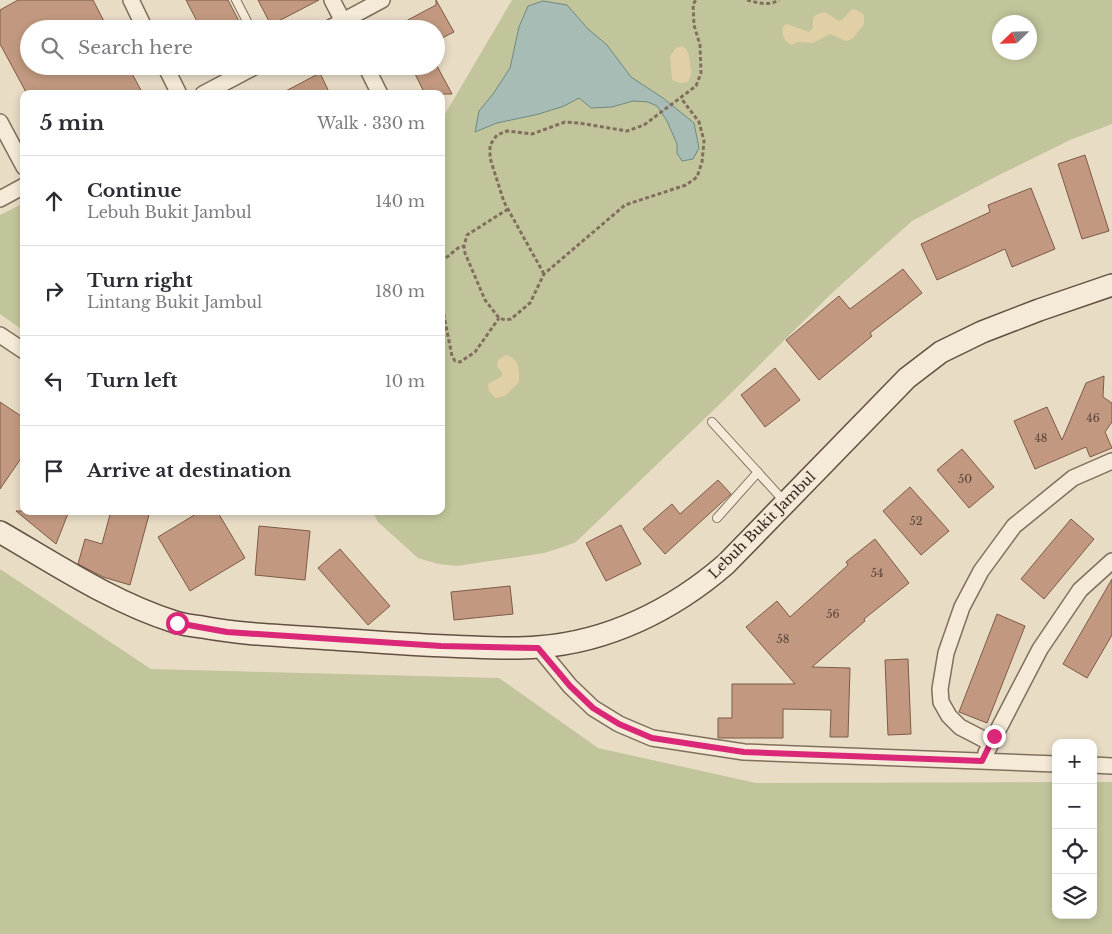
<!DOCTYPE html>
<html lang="en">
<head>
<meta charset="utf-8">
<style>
  body { margin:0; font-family:"Libre Baskerville",serif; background:#f7f7f7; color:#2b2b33 }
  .controls { position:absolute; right:15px; bottom:15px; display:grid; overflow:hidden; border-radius:10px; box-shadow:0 2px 8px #0003 }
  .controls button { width:45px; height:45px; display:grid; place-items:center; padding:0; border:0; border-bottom:1px solid #e1e1e2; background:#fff; color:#2b2b33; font:25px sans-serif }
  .compass { position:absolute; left:992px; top:15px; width:45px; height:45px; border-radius:50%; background:#fff; box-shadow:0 2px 8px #0003; rotate:247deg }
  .stop { position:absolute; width:15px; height:15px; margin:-11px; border:4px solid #db2777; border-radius:50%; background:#fff }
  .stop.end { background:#db2777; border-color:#fff; box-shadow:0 1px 5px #0008 }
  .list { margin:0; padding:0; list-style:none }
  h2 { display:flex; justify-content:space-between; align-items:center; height:65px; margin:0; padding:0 20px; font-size:21px }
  h2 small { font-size:16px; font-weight:400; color:#7c7c81 }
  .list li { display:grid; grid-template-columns:32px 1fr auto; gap:15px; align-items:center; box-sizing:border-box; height:90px; padding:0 20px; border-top:1px solid #e1e1e2 }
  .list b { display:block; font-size:19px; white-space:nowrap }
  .list p { margin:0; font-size:16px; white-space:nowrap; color:#7c7c81 }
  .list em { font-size:16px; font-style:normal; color:#7c7c81 }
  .icon { flex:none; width:28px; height:28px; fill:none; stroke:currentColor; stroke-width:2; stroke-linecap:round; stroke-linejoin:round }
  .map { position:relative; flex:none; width:1112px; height:934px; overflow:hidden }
  .search { position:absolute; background:#fff; box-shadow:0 2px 8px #0003; left:20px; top:20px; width:425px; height:55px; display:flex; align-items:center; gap:12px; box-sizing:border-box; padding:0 18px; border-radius:28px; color:#7c7c81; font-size:19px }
  .panel { position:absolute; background:#fff; box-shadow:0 2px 8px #0003; left:20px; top:90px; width:425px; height:425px; border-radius:10px }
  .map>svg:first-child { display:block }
  .green { fill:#c2c59b; fill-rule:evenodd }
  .sand { fill:#e1cfa6 }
  .water { fill:#a6bcb5; stroke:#6e8982 }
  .building { fill:#c29980; stroke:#7d5a46 }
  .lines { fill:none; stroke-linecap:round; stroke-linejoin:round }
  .lane-casing { stroke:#816f5d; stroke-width:10 }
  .street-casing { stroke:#816f5d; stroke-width:18 }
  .secondary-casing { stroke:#635041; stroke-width:24 }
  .path { stroke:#816f5d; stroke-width:3; stroke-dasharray:4 2.5; stroke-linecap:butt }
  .lane { stroke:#f4ead7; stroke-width:8 }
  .street { stroke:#f4ead7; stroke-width:15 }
  .secondary { stroke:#f4ead7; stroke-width:21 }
  .route { stroke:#db2777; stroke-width:6 }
  .labels { text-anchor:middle; stroke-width:4; stroke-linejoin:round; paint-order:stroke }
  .number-label { font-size:11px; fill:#574438 }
  .street-label { font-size:14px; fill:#332820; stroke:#f1e7d4 }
</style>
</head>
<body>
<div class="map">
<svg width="1112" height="934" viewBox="0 0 1112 934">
  <rect width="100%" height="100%" fill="#e8dcc5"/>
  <path class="green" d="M512 0H1112V124L1070 140 995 177 912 221 832 293 722 402 576 542 563 547 544 553 457 566 438 564 418 558 378 522 372 511H441V121ZM1000 22H1030V52H1000Z
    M24 203V331L0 314V215Z
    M0 569 151 669 499 678 598 748 756 783 1056 782V915H1093V782H1112V934H0Z"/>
  <path class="sand" d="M852 9 856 10 864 15V24L852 39 846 41 830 34 813 43 798 42 792 45C784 42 781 34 783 26L787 24 809 32 813 28V18L817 14 825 12 839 21 842 20Z
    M682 46C692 51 688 63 692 72L688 82 680 83 672 80 670 56 676 48Z
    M506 355C520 359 519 369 519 382L505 396 496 398 489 391 488 384 502 376V373L497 366 498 360Z"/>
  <path class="water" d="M543 1 567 5 588 29 607 45 631 77 663 98 694 123 699 148 693 159 682 161 677 153V144L667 121 657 106 648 102 633 101 612 107 591 108 579 98 564 106 539 114 497 123 475 132 479 111 493 94 510 68 519 27 528 6Z"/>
  <path class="building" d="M18 0H93L108 29H29V66H128L143 94H27L0 44V10Z
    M186 0H228L243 29H201Z
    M258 0H319L271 25Z
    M436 0 454 32 436 41V29H391L436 5Z
    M411 66H437L452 94H425Z
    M320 73 330 94H280Z
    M1085 155 1109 231 1082 239 1058 164Z
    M1031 188 1055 249 1012 267 1005 249 937 280 921 244 990 212 988 205Z
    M903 269 922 293 870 333 872 336 819 380 786 340 839 296 850 309Z
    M775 368 800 400 765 427 741 395Z
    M1104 376 1103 397 1112 403V422L1105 432 1112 448 1090 457 1086 447 1035 469 1014 421 1047 407 1062 440 1086 383Z
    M0 402 24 418V454L0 489Z
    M962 449 994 487 969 508 937 470Z
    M718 480 731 494 665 554 643 529 672 504 680 514Z
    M910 487 949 531 921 555 883 511Z
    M16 511H69L56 544Z
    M111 511H150L130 585 103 577 78 564 85 539 102 544Z
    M201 511H217L245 558 190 591 158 537Z
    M1071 519 1094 539 1044 599 1021 579Z
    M621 525 641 564 606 581 586 543Z
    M259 526 310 531 305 580 255 575Z
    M875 539 909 583 864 619 865 621 812 667 850 668 848 737H830L831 710 783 709V738H718V718H732V684H795L746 627 777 601 790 617 848 565 846 562Z
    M340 549 390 606 368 625 318 568Z
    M1112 579V635L1087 678 1063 664Z
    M510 586 513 614 454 620 451 592Z
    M997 614 1025 626 987 723 959 712Z
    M908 659 911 734 888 735 885 660Z"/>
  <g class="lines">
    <defs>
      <path id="lane" d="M236 0 251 29
        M712 422 784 501
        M717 518 758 472"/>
      <path id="street" d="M131 0 145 29
        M332 0 347 29
        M328 29 382 0
        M165 66 179 94
        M366 66 380 94
        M203 94 256 66
        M0 122 24 167
        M0 199 24 186
        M0 335 24 351
        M538 647 570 686 593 708 619 724 652 738 744 752 1056 764
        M991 743 960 727 949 716 941 702 940 689 946 653 962 607 981 571 1014 526 1073 478 1112 461
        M986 753 1040 649 1080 590 1112 561
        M1093 765 1112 766"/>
      <path id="secondary" d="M0 532C57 565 112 602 175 622 184 625 193 626 202 627 245 635 289 636 333 639 379 642 426 646 472 647 494 648 516 649 538 647 608 642 673 610 726 564L907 378 941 352 982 332 1039 310 1112 285"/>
    </defs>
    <use href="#lane" class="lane-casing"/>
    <use href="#street" class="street-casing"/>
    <use href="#secondary" class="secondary-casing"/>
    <path class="path" d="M747 0C758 3 769 6 779 0
      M508 209 467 235 464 246 465 253 485 300 499 318 505 320 511 319 530 303 544 274 625 205 686 185 697 177 702 162 704 141 699 122 681 98
      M441 262 458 248 464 246
      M544 274 504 202 490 158V145L497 135 507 131 532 134 565 122 579 123 627 131 644 125 696 86 701 73 700 45 694 25 693 4 696 0
      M441 301 452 356 455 361 460 362 475 352 499 318"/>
    <use href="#lane" class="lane"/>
    <use href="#street" class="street"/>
    <use href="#secondary" class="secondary"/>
  </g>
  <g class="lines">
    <path class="route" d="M177 623 227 632 441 646 538 648 570 686 593 708 619 724 652 738 744 752 982 761 994 736"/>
  </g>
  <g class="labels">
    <g class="number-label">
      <text x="1093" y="422">46</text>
      <text x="1041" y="442">48</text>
      <text x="965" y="483">50</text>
      <text x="916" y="525">52</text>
      <text x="877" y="577">54</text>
      <text x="833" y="618">56</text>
      <text x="783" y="643">58</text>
    </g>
    <g class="street-label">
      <text transform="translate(762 525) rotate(-45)" y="5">Lebuh Bukit Jambul</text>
    </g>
  </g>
</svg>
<div class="controls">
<button>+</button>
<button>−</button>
<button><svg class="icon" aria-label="locate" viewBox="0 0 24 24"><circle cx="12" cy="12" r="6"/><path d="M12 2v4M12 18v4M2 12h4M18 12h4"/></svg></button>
<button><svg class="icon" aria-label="layers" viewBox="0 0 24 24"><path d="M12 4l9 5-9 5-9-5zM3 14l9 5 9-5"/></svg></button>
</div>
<svg class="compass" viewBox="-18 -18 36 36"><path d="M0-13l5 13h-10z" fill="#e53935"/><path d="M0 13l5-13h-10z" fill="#7c7c81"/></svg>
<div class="stop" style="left:177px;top:623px"></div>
<div class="stop end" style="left:994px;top:736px"></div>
<div class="search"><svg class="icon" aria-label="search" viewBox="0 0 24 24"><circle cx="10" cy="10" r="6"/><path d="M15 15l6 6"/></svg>Search here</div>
<section class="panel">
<h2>5 min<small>Walk · 330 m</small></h2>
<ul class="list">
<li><svg class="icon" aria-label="ahead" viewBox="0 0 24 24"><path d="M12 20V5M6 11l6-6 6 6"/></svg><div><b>Continue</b><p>Lebuh Bukit Jambul</p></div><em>140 m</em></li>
<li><svg class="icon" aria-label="right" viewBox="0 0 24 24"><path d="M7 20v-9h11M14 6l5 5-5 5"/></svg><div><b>Turn right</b><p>Lintang Bukit Jambul</p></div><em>180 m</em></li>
<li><svg class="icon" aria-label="left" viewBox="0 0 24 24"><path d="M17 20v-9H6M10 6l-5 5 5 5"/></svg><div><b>Turn left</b></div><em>10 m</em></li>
<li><svg class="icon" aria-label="arrive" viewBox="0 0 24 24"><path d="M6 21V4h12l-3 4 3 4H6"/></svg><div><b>Arrive at destination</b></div></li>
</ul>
</section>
</div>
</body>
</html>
